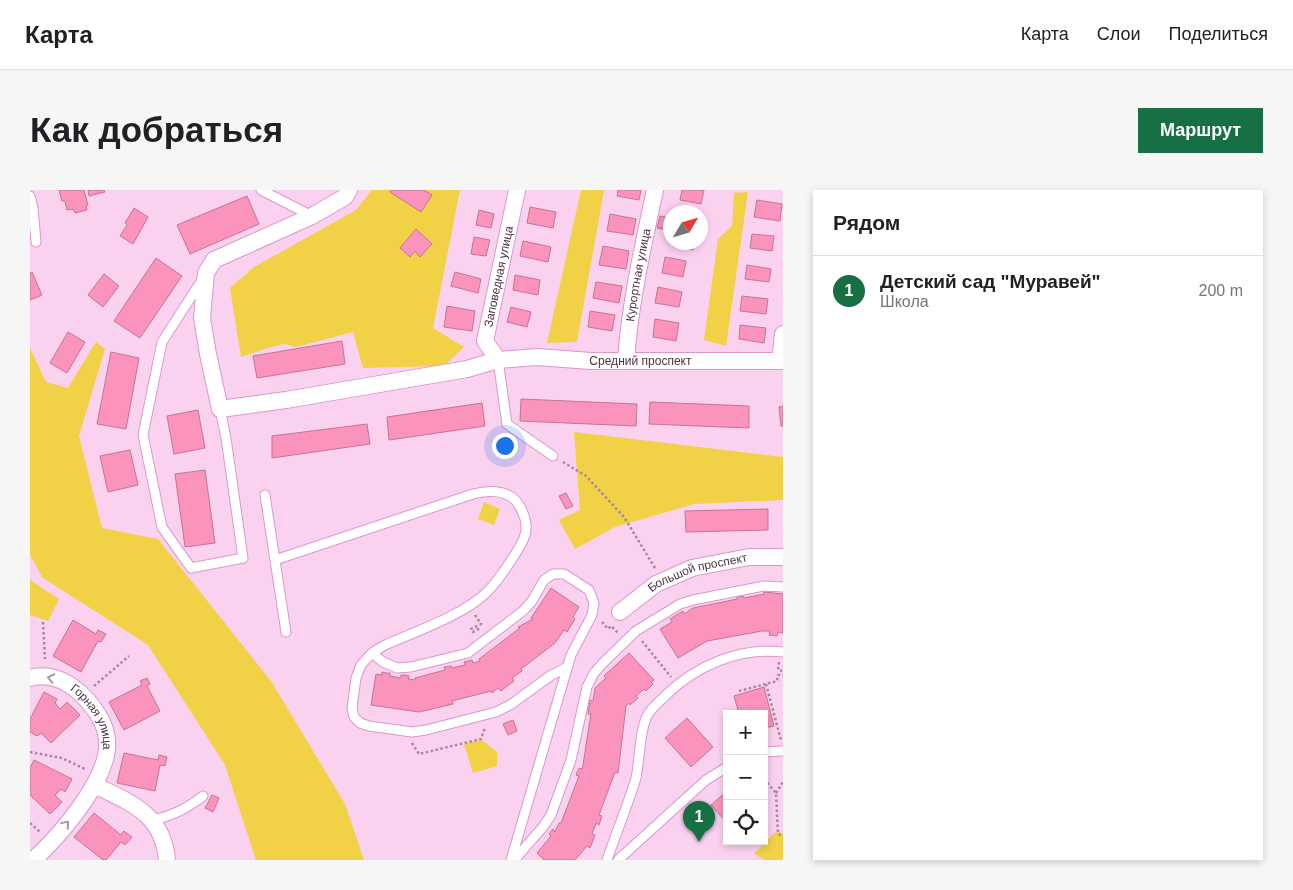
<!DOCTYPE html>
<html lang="ru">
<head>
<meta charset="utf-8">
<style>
  body { margin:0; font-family:Arial,sans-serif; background:#f6f6f6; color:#202124 }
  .controls { position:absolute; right:15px; bottom:15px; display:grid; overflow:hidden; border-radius:0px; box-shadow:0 2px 8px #0003 }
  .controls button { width:45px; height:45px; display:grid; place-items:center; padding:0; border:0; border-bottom:1px solid #e0e0e0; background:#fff; color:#202124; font:25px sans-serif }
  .compass { position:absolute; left:633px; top:15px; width:45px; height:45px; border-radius:50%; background:#fff; box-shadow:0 2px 8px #0003; rotate:52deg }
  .you { position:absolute; left:474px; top:255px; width:18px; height:18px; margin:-12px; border:4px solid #fff; border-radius:50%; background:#1a73e8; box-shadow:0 0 0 8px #1a73e833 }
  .badge { display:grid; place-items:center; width:32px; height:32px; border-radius:50%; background:#177044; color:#fff; font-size:16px; font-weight:700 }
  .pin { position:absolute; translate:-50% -41px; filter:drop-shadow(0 1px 2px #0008) }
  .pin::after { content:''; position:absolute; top:26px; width:18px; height:15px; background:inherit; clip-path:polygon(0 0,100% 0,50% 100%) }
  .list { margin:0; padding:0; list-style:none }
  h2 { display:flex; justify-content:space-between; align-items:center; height:65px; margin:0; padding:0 20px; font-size:21px }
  h2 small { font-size:16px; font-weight:400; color:#757577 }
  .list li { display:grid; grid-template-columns:32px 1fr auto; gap:15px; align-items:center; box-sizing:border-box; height:70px; padding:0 20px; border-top:1px solid #e0e0e0 }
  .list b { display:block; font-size:19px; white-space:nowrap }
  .list p { margin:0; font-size:16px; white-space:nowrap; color:#757577 }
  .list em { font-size:16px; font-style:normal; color:#757577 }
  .icon { flex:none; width:28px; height:28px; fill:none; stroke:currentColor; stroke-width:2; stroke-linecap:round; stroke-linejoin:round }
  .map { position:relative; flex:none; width:753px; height:670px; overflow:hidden; border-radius:0px }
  header { display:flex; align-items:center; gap:30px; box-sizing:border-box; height:70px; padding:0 25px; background:#fff; border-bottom:1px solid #e0e0e0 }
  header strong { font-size:24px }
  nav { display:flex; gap:28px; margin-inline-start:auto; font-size:18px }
  .intro { display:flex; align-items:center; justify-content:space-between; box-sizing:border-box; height:120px; padding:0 30px }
  h1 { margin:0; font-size:35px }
  .button { padding:12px 22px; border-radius:0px; background:#177044; color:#fff; font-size:18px; font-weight:700 }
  main { display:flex; gap:30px; padding:0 30px }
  aside { flex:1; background:#fff; border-radius:0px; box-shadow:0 2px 8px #0003 }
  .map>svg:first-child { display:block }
  .green { fill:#f1d145 }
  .building { fill:#fb94bc; stroke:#c27592 }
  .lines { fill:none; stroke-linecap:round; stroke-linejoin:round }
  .service-casing { stroke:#da97ca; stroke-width:11 }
  .minor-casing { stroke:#da97ca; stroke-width:18 }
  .path { stroke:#a986a0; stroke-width:2.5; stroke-dasharray:2.5 2.5; stroke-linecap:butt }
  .service { stroke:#fff; stroke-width:9 }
  .minor { stroke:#fff; stroke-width:16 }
  .oneway { stroke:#a698a2 }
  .labels { text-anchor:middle; stroke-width:5; stroke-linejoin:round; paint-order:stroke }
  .street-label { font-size:12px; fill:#4c3146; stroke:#fff }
</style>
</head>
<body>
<header>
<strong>Карта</strong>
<nav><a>Карта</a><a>Слои</a><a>Поделиться</a></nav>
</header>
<div class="intro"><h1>Как добраться</h1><a class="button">Маршрут</a></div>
<main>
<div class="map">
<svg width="753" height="670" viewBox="0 0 753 670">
  <rect width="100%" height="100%" fill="#fbd1f0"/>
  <path class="green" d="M342 0H430L403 138 434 157 414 176 333 178 323 142 266 157 254 154 238 158 211 167 200 98 224 77 326 20Z
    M551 0H574L547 152 517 153Z
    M718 2 696 156 674 150 688 49 702 36 704 3Z
    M66 152 75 159 49 246 72 338 128 349 241 491 315 614 334 670H226L195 575 118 455 13 388 0 365V158L16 192 38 198Z
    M544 242 753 267V310L664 314 585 337 545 359 529 330 550 320Z
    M454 312 470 319 464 335 448 329Z
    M0 390 29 409 18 431 0 425Z
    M452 550 467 562V576L443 583 434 554Z
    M750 642 753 644V670H735L724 664 744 643Z"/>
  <path class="building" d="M29 0H54L58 15H56L57 20 45 23 43 19 37 20 35 11H32Z
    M58 0H74L75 2 59 6Z
    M361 0H394L402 5 391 22 360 2Z
    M588 0H611L609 10 587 6Z
    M652 0H674L671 14 650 10Z
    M217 6 229 34 160 64 147 35Z
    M727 10 752 14 750 31 724 27Z
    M500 17 526 22 523 38 497 33Z
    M104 18 118 27 103 54 90 46 97 35 95 33Z
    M449 20 464 24 461 38 446 35Z
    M580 24 606 29 603 45 577 41Z
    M630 26 639 28 637 40 627 38Z
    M386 39 402 54 390 67 385 61 380 67 370 58Z
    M722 44 744 46 742 61 720 58Z
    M444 47 460 50 456 66 441 64Z
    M493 51 521 57 518 72 490 66Z
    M643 52H665L663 60 643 56Z
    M573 56 599 61 596 79 569 75Z
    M635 67 656 71 653 87 632 83Z
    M126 68 152 86 110 148 84 131Z
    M717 75 741 79 739 92 715 89Z
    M2 82 12 105 0 110V83Z
    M425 82 451 89 448 103 421 96Z
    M74 84 89 96 73 117 58 105Z
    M485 85 510 90 508 105 483 100Z
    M566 92 592 96 589 113 563 108Z
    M628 97 652 102 649 117 625 113Z
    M712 106 738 109 736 124 710 121Z
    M417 116 445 121 442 141 414 137Z
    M481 117 501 122 497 137 477 132Z
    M560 121 585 125 582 141 558 137Z
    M625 129 649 133 646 151 623 147Z
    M710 135 736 138 734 153 709 149Z
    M38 142 55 152 37 183 20 173Z
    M312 151 315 174 227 188 223 166Z
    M81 162 109 168 96 239 67 234Z
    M491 209 607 214 606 236 490 231Z
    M620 212 719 216V238L619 234Z
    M452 213 455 236 359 250 357 227Z
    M753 216V236H751L749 217Z
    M168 220 175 258 144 264 137 226Z
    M337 234 340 254 242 268V246Z
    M100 260 108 295 78 302 70 266Z
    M175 280 185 353 155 357 145 284Z
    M536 303 543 316 536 319 529 306Z
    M738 319V340L656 342 655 321Z
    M521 398 549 417 543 427 545 429 537 442 534 440 525 453 491 479 492 481 482 488 484 491 471 501 468 498 462 503 461 501 422 511 423 514 389 522 341 515 346 484 352 485V482L356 483H360V486L371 488V485H375L379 486 378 489 385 490V488L415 480 414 477 421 476 422 478 435 475 434 472 442 470 443 473 450 471 449 469 490 438 488 437 503 429 501 428Z
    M734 402 753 404V443L748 442 747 446 739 445 740 441H732L677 451 648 468 630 439 642 432 640 429 653 421 654 424 663 418 707 409V407L713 406 714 408 734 404Z
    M43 430 66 444 68 440 76 444 71 452 68 451 51 482 23 466Z
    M599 463 624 490 621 492 623 494 616 501 614 499 606 506 608 508 600 515 599 513 596 516 588 583 585 582 569 625 572 626 569 635 566 633 562 644 565 645 560 658 557 656 545 670H514L507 663 521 646 519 644 523 639 525 642 529 633H531L549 586 546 585 549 578 552 579 553 575 561 524H558L560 510 563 511 565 498 576 488 574 486Z
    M117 488 120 494 117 496 130 521 94 540 79 512 112 495 110 491Z
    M734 497 744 536 734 538V524H709L704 506Z
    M14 502 27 509 25 513 30 519 37 512 50 525 21 553 11 543 7 546 0 542V529Z
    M657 528 683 557 661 577 635 548Z
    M483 530 487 541 478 545 473 534Z
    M94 563 128 570 129 565 137 567 135 576 130 575 125 601 87 593Z
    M4 570 42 589 35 602 31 599 25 605 32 612 20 624 0 605V578Z
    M697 601V633L681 615Z
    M182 605 189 608 183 622 175 618Z
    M64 623 91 645 94 641 102 647 95 655 91 652 76 670H73L44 647Z"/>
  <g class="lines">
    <defs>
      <path id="service" d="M231 0 282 26
        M0 6 3 18 6 52
        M172 90 132 152 113 245 132 337 161 378 213 368 196 248 190 219
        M468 170 477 234 523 266
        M235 305 256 442
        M245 370 443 304C459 300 481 299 490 317 502 338 495 350 482 369 475 380 467 392 457 402 434 425 384 442 353 456L342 463 331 475 326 488 322 518 324 527 330 533 339 536 382 542 396 540 466 522 480 515 520 486 537 477
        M342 463 353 472 367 478 381 477 438 463 493 421 502 411 514 390 523 384H534L559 400 564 413 562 425 541 465 481 670
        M734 562 753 561
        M123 630C144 625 156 619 173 606
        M484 670 513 637 521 625 541 570 557 497 564 483 574 472 606 441 650 414 663 410 734 396 753 397
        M577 670C586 643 598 615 606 588 610 568 609 546 616 528 620 519 629 512 636 505 667 475 710 457 753 462
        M588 670 676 590 697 577"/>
      <g id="minor">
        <path id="s1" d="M319 0 315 7 282 26 184 70 176 83 172 128 178 164 190 219 256 210 437 179 468 170 507 167 561 171H753"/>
        <path id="s2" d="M468 170 455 151 487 0"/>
        <path id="s3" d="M596 170C600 113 613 56 625 0"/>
        <path d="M750 171 753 144"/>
        <path id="s4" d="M590 422 626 394 662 378 719 367H753"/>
        <path id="s5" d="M0 488C18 483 35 490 49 502 62 514 76 532 77 550 81 587 29 647 3 670"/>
        <path d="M64 595C101 613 133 624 137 670"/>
      </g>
    </defs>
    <use href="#service" class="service-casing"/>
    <use href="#minor" class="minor-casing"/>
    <path class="path" d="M533 272 556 286 594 327 625 378
      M445 425 451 434 441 439 443 442 450 438
      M13 432 15 469
      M572 432 578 439 581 436 589 444
      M612 451 641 487
      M749 472 748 480 753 481
      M736 494 751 550
      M64 496 99 466
      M709 501 747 491 748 485H753
      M382 553 389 564 451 549 455 537
      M0 562 32 568 55 579
      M734 589 746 603 748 644 753 647
      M746 603 753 592
      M0 633 10 642"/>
    <use href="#service" class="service"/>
    <use href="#minor" class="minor"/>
  </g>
  <defs><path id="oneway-chevron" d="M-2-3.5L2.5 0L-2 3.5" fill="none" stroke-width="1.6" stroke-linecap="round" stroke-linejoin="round" transform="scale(1.25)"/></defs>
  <g class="oneway">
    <use href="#oneway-chevron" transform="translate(21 488) rotate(-168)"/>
    <use href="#oneway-chevron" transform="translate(36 634) rotate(-50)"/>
  </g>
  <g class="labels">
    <g class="street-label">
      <text dy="4" stroke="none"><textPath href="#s3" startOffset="86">Курортная улица</textPath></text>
      <text dy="4" stroke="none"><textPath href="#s2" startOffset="89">Заповедная улица</textPath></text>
      <text dy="4" stroke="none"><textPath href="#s1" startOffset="732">Средний проспект</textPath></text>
      <text dy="4" stroke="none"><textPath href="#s4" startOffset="89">Большой проспект</textPath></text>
      <text dy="4" stroke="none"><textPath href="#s5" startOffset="82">Горная улица</textPath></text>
    </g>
  </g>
</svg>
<div class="controls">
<button>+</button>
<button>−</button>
<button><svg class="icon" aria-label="locate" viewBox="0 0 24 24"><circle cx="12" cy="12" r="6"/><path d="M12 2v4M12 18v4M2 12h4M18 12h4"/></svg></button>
</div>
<svg class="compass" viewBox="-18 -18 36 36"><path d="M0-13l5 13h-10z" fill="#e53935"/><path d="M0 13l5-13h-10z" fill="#757577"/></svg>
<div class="you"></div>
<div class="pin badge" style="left:669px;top:652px">1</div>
</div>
<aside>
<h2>Рядом<small></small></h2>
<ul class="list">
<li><span class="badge">1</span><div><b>Детский сад &quot;Муравей&quot;</b><p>Школа</p></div><em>200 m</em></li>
</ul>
</aside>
</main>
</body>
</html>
